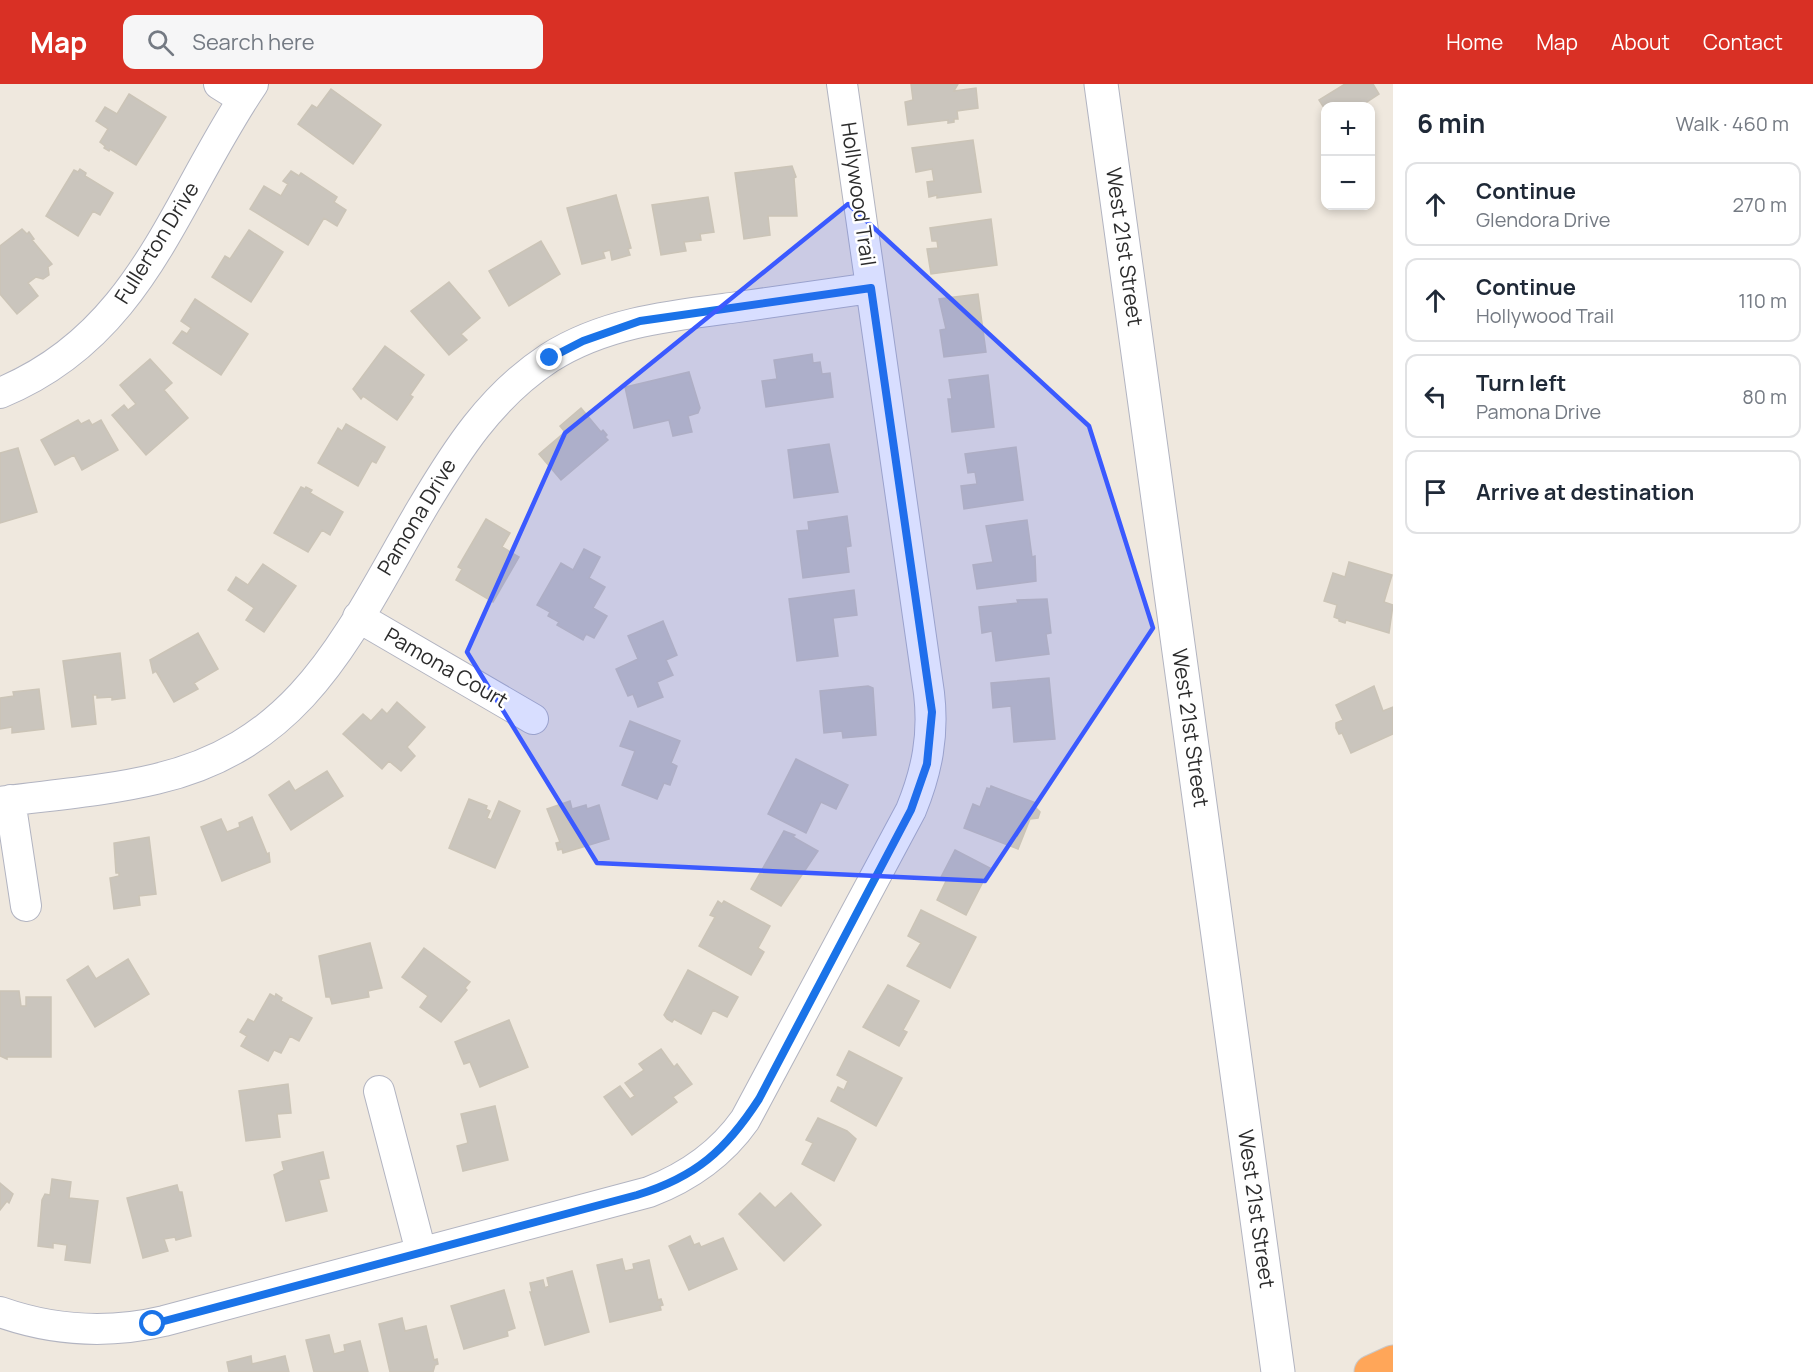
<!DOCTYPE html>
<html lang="en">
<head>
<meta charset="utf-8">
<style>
  body { margin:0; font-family:Manrope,sans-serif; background:#f6f6f7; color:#1f2937 }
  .controls { position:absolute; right:18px; top:18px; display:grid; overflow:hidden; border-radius:12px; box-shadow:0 3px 9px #0003 }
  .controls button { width:54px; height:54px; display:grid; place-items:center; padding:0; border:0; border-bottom:2px solid #e0e1e3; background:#fff; color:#1f2937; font:30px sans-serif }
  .stop { position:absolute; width:18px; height:18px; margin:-14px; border:4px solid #1a73e8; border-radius:50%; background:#fff }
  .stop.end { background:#1a73e8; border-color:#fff; box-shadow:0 2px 6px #0008 }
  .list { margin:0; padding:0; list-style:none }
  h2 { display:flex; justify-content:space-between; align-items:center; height:78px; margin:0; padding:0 24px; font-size:26px }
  h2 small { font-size:20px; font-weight:400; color:#747a83 }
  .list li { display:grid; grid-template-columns:39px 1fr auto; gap:18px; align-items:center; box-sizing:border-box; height:84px; margin:0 12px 12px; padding:0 12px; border:2px solid #e0e1e3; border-radius:12px }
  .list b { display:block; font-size:22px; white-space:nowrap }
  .list p { margin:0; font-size:20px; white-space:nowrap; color:#747a83 }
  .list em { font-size:20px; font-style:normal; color:#747a83 }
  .icon { flex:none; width:33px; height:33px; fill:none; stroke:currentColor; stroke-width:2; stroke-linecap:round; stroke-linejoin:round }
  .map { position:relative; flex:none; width:1393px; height:1288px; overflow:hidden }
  header { display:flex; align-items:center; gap:36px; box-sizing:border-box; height:84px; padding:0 30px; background:#d93025; color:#fff }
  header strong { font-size:28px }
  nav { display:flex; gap:33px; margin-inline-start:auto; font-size:21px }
  .search { width:420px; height:54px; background:#f6f6f7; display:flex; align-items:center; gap:15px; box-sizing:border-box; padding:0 21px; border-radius:12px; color:#747a83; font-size:22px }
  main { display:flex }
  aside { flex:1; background:#fff }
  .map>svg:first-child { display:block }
  .building { fill:#cac5bd; stroke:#cbc4b7; stroke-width:1.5 }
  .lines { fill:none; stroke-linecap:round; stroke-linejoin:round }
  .minor-casing { stroke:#b2b4c1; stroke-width:32 }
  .tertiary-casing { stroke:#b2b4c1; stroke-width:35 }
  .motorway-casing { stroke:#c8c8c8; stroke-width:35 }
  .minor { stroke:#fff; stroke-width:30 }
  .tertiary { stroke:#fff; stroke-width:33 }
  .motorway { stroke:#ffa659; stroke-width:33 }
  .route { stroke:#1a73e8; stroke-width:8 }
  .marked { fill:#3b5aff; fill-opacity:0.2; stroke:#3b5aff; stroke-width:4.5; stroke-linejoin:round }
  .labels { text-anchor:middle; stroke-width:5; stroke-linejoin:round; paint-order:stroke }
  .street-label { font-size:21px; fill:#2c2c2c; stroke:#fff }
</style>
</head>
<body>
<header>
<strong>Map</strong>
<div class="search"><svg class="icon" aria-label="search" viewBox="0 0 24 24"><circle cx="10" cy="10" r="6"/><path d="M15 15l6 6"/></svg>Search here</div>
<nav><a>Home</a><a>Map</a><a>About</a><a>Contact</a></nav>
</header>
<main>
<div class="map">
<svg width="1393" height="1288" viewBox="0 0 1393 1288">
  <rect width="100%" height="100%" fill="#efe8de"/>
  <path class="building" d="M911 0H958L954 7 976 4 978 24 957 27 958 35H954V38L948 39V36L908 41 905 18 913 16Z
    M1345 0H1373L1379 10 1364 20 1365 22H1326V27L1319 16Z
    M331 5 381 41 353 80 298 40 312 21 317 24Z
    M129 10 166 33 136 81 110 65 109 67 104 64 105 62 100 58 108 45 96 37 105 23 117 30Z
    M973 56 981 108 937 114V111L929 113 927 98 934 97 932 85 916 88 912 64Z
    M792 82 796 93 794 94 797 132H768L770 151 744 155 735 89Z
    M80 85 86 89 85 92 113 109 100 131 93 127 78 152 46 132 74 86 78 88Z
    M291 87 299 92 301 89 337 113 334 118 346 126 337 142 324 134 308 161 250 125 264 102 281 112 288 100 283 97Z
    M616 111 631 164 628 165 630 171 612 176 610 166 603 168 605 174 582 180 567 124Z
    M708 113 714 148 700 150 701 156 684 158 686 167 661 171 652 121Z
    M991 135 997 181 931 190 927 165 938 164 937 157H932L930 144Z
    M22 145 27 150 29 148 34 155 32 156 52 180 48 183 49 191 43 195 36 193 28 199 38 212 17 230 0 210V162Z
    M249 146 283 168 251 218 212 193 225 172 230 175Z
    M541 157 560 190 509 222 489 187Z
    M449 198 480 234 461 250 467 256 449 271 411 227Z
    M978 210 986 268 944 273 940 246 946 245 939 215Z
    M195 215 248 250 221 291 173 259 182 247 187 250 191 244 181 237Z
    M385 262 424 291 410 311 413 313 397 336 363 312 361 315 353 305Z
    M812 270 813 279 820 278 822 290 830 289 833 313 766 323 762 297 777 295 774 276Z
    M150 275 172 299 164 306 188 334 146 371 112 331 124 321 128 326 136 320 120 301Z
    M689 288 700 324 698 329 688 332 692 348 673 352 669 336 634 344 625 303Z
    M988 291 994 343 952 348 948 315H952L949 296Z
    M581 324 601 348 603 346 607 351 605 353 608 356 561 396 539 370 565 348 560 342Z
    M78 336 81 340 89 336 92 341 101 336 118 366 82 386 74 371 55 381 41 356Z
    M346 340 385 363 376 379 372 377 358 402 318 379 338 344 342 347Z
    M829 360 838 408 794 414 788 366Z
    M1016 363 1023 416 964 425 961 402 977 400 975 388 968 389 965 370Z
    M18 364 37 428 0 439V369Z
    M301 403 305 405 306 403 312 406 310 409 343 428 330 451 322 446 308 468 274 449Z
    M847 432 851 462 846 463 849 488 803 494 797 447 809 446 808 438Z
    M486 435 510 449 502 463 519 473 493 518 456 496 462 485 458 483Z
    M1027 436 1032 473 1035 472 1036 497 977 505 973 481 993 478 986 442Z
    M584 465 600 473 589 494 605 503 593 524 607 532 594 554 586 550 583 556 557 541 559 538 548 532 550 528 537 521 561 479 573 486Z
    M1349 478 1392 491 1384 518 1393 521 1389 549 1346 536 1345 539 1339 537V535L1334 533 1337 521 1324 517 1333 489 1345 493Z
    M263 480 296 502 264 548 246 536 254 524 228 506 236 493 248 501Z
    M854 506 857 531 833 534 838 572 797 577 789 515Z
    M1047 515 1051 549 1046 550 1049 570 996 577 992 547 982 549 979 523 1018 519 1017 516Z
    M663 537 677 571 666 576 673 591 657 598 663 613 638 623 633 610 628 612 616 585 638 575 628 552Z
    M198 549 218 585 194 599 198 605 174 618 156 587 153 589 150 576Z
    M120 569 125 614 112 616V613L97 614V611H93L96 640 72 643 63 577Z
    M1049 594 1055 655 1014 658 1011 622 993 624 991 599Z
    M868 602 873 604 876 651 843 654 842 647 824 649 820 607Z
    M1374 602 1383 627 1393 623V650L1351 669 1342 649 1339 650 1336 644V639L1343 636 1336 621Z
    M39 605 44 645 12 649V643L0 645V614L14 612 13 608Z
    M397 618 425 643 407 663 415 672 401 687 389 677 382 685 343 650 363 630 371 637 382 625 387 630Z
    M630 637 680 657 671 679 677 682 670 701 664 699 657 715 622 701 635 667 620 662Z
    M796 675 848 701 836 725 821 718 806 749 768 730Z
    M327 687 343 712 291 746 269 711 289 697 295 707Z
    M991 702 1036 719 1035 723 1040 728 1038 734 1030 735 1018 765 964 744 973 720 980 723 987 704 990 705Z
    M469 715 487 722 486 725 490 727 487 734 491 736 499 717 520 727 495 784 449 764Z
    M570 717 572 725 586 721 587 725 599 721 609 755 563 769 562 765 558 766 556 759 560 758 547 725Z
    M252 733 267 770 269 769 270 778 222 797 201 743 221 735 227 748 240 743 239 739Z
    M784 747 795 751 793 753 818 767 781 822 751 805Z
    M149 753 156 810 139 812 140 821 114 825 110 794 119 792V789H116L114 759Z
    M955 766 990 784 966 831 937 816 947 795 941 793Z
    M718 817 722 820 724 817 770 842 758 864 764 868 751 891 699 862 715 833 710 831Z
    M921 826 976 853 950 904 907 882 921 859 908 852Z
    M370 859 382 904 368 907 369 913 332 920 330 913H326L319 872Z
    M424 864 470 898 465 904 467 906 441 938 420 923 428 912 402 893Z
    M128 875 149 910 95 943 67 896 88 882 96 895Z
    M688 886 738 913 727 933 713 926 701 950 674 935 672 938 667 935 664 931Z
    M888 901 919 917 903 946 907 948 899 962 863 943Z
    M0 907H19L21 922H26V913H51V973H7V975L0 972Z
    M270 910 275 913 276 910 282 914 281 917 312 934 299 957 290 952 281 969 274 966 268 977 241 962 247 952 240 948 248 935 254 938Z
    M509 936 528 983 480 1003 470 978 464 980 455 958Z
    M661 965 674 983 677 980 692 1000 673 1013 677 1018 632 1051 604 1013 620 1002 630 1015 635 1012 625 999 644 986 639 980Z
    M849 967 902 994 876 1042 831 1017 838 1003 844 1006 848 997 837 991Z
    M288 1000 291 1029 277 1030 280 1053 246 1057 239 1007Z
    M495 1022 508 1076 463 1087 457 1062 468 1059 461 1030Z
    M818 1034 847 1047 856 1055 834 1097 802 1080 813 1059 806 1056Z
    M323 1068 329 1094 319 1096 327 1127 286 1137 274 1091 284 1086 282 1078Z
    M52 1095 71 1098 69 1114 98 1117 90 1179 65 1176 67 1161 53 1159V1164L38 1162 42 1116 45 1110 50 1111Z
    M0 1099 13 1110 9 1119 7 1117 0 1126Z
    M177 1101 179 1108H182L191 1152 176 1156 175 1153 164 1155 168 1167 143 1174 127 1114Z
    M760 1109 775 1124 791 1109 821 1141 784 1177 739 1130Z
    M690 1152 694 1161 699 1159 701 1163 723 1154 737 1185 689 1206 669 1162Z
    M622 1175 625 1187 634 1185 633 1180 649 1176 658 1216 661 1215 663 1221 660 1222 661 1226 610 1238 597 1181Z
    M572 1187 589 1248 545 1261 530 1208H532L530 1199 543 1196 545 1204 549 1202 547 1194Z
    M504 1206 515 1244 507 1247 508 1252 464 1265 451 1222Z
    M402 1234 405 1247 426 1242 434 1276 437 1275 438 1280 435 1281 433 1288H390L379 1240Z
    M329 1251 334 1270 345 1267 344 1261 360 1257 368 1288H314L306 1256Z
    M251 1272 252 1280 285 1272 289 1288H229L227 1278Z"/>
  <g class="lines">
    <defs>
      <path id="minor" d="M219 0 243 15
        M0 309C142 251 174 116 253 0
        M358 533 533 635
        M10 716 26 822
        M0 718C52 711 106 707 156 695 306 660 350 546 421 426 456 367 490 313 549 274 604 239 668 232 731 224 778 217 825 211 871 204
        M379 1007 421 1168
        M0 1228C54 1247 109 1250 164 1237L649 1108C688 1093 721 1070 745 1036L911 726C927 687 934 651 929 609L842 0"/>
      <path id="tertiary" d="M1101 0 1278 1288"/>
      <path id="motorway" d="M1371 1288 1393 1278"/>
    </defs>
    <use href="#minor" class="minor-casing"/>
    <use href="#tertiary" class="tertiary-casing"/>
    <use href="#motorway" class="motorway-casing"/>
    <use href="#minor" class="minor"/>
    <use href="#tertiary" class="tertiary"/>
    <use href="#motorway" class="motorway"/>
  </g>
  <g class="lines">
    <path class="route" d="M153 1240 637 1111C696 1093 726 1066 759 1015L911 726 927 680 932 628 871 204 640 237 583 257 550 274"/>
  </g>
  <path class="marked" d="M848 120 1089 342 1153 544 985 797 597 779 467 568 565 349Z"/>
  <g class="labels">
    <g class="street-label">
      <text transform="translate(858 110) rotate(82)" y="7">Hollywood Trail</text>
      <text transform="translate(157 159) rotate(-58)" y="7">Fullerton Drive</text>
      <text transform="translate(1124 163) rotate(82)" y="7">West 21st Street</text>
      <text transform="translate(417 433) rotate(-59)" y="7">Pamona Drive</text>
      <text transform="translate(446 584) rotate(30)" y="7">Pamona Court</text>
      <text transform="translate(1190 644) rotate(82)" y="7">West 21st Street</text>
      <text transform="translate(1256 1125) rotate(82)" y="7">West 21st Street</text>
    </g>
  </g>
</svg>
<div class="controls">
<button>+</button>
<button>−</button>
</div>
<div class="stop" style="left:153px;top:1240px"></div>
<div class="stop end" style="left:550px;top:274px"></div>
</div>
<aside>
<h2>6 min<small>Walk · 460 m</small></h2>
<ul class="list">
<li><svg class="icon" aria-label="ahead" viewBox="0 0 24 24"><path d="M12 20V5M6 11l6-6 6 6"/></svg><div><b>Continue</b><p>Glendora Drive</p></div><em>270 m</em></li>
<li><svg class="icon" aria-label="ahead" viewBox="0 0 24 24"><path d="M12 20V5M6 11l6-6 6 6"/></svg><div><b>Continue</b><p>Hollywood Trail</p></div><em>110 m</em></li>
<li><svg class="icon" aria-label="left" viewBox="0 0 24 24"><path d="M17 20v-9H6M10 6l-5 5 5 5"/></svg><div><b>Turn left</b><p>Pamona Drive</p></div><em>80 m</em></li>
<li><svg class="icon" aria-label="arrive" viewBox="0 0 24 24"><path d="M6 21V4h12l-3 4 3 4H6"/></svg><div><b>Arrive at destination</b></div></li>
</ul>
</aside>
</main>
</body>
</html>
